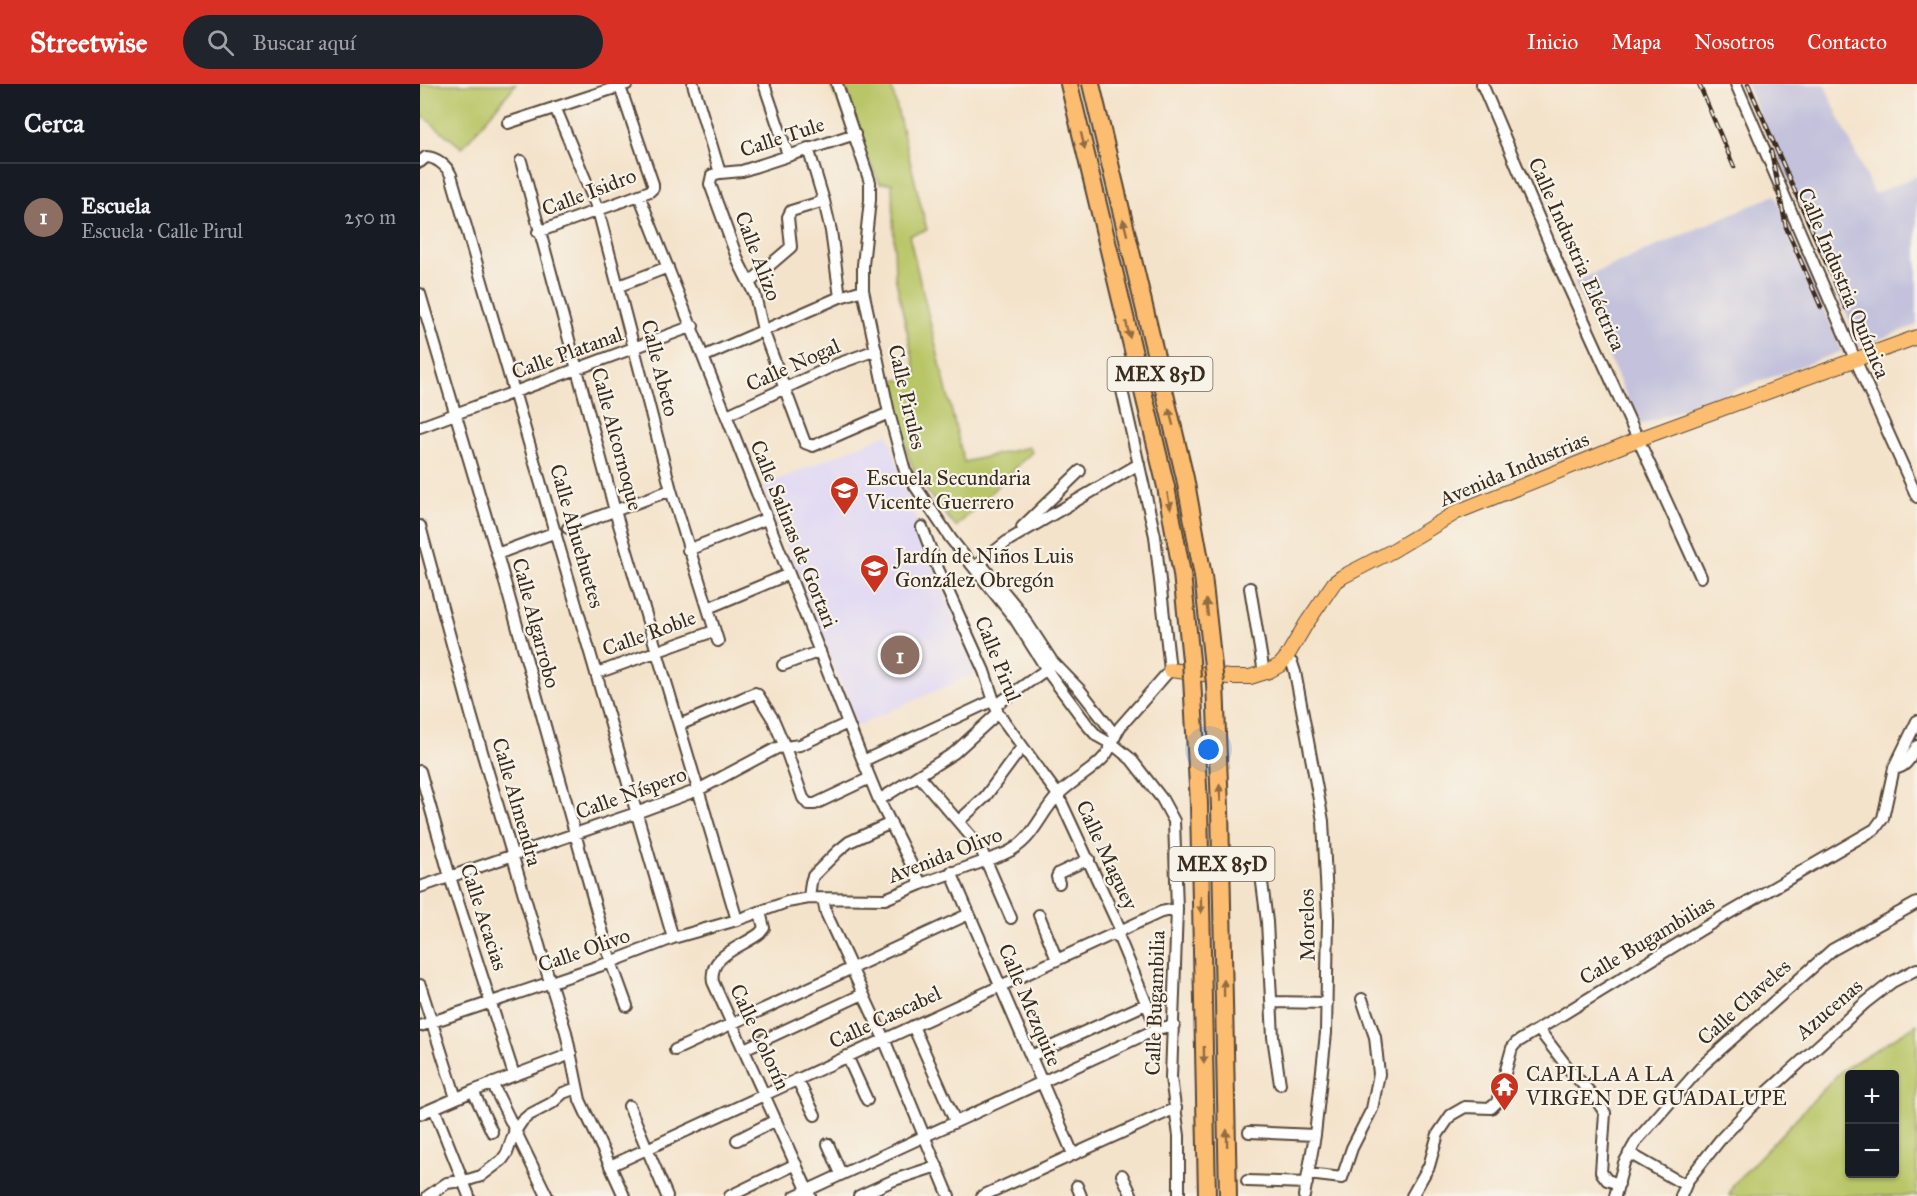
<!DOCTYPE html>
<html lang="es">
<head>
<meta charset="utf-8">
<style>
  body { margin:0; font-family:"IM FELL Great Primer",serif; background:#20242c; color:#f1f3f6 }
  .controls { position:absolute; right:18px; bottom:18px; display:grid; overflow:hidden; border-radius:6px; box-shadow:0 2px 4px #0004 }
  .controls button { width:54px; height:54px; display:grid; place-items:center; padding:0; border:0; border-bottom:2px solid #363941; background:#171b24; color:#f1f3f6; font:30px sans-serif }
  .you { position:absolute; left:789px; top:666px; width:21px; height:21px; margin:-15px; border:4px solid #fff; border-radius:50%; background:#1a73e8; box-shadow:0 0 0 9px #1a73e833 }
  .badge { display:grid; place-items:center; width:39px; height:39px; border-radius:50%; background:#d93025; color:#fff; font-size:20px; font-weight:700 }
  .pin { position:absolute; translate:-50% -50%; border:3px solid #fff; box-shadow:0 2px 6px #0006 }
  .list { margin:0; padding:0; list-style:none }
  h2 { display:flex; justify-content:space-between; align-items:center; height:78px; margin:0; padding:0 24px; font-size:26px }
  h2 small { font-size:20px; font-weight:400; color:#9ea1a6 }
  .list li { display:grid; grid-template-columns:39px 1fr auto; gap:18px; align-items:center; box-sizing:border-box; height:108px; padding:0 24px; border-top:2px solid #363941 }
  .list b { display:block; font-size:22px; white-space:nowrap }
  .list p { margin:0; font-size:20px; white-space:nowrap; color:#9ea1a6 }
  .list em { font-size:20px; font-style:normal; color:#9ea1a6 }
  .icon { flex:none; width:33px; height:33px; fill:none; stroke:currentColor; stroke-width:2; stroke-linecap:round; stroke-linejoin:round }
  .map { position:relative; flex:none; width:1497px; height:1112px; overflow:hidden }
  header { display:flex; align-items:center; gap:36px; box-sizing:border-box; height:84px; padding:0 30px; background:#d93025; color:#fff }
  header strong { font-size:28px }
  nav { display:flex; gap:33px; margin-inline-start:auto; font-size:21px }
  .search { width:420px; height:54px; background:#20242c; display:flex; align-items:center; gap:15px; box-sizing:border-box; padding:0 21px; border-radius:33px; color:#9ea1a6; font-size:22px }
  main { display:flex }
  aside { flex:1; background:#171b24 }
  .map>svg:first-child { display:block }
  .built { fill:#dfd5f5 }
  .industrial { fill:#c3c1db }
  .green { fill:#b9c668; stroke:#7a7843; stroke-width:1.5; fill-rule:evenodd }
  .lines { fill:none; stroke-linecap:round; stroke-linejoin:round }
  .minor-casing { stroke:#574638; stroke-width:14 }
  .major-casing { stroke:#574638; stroke-width:16 }
  .highway-casing { stroke:#574638; stroke-width:20 }
  .minor { stroke:#fff; stroke-width:10 }
  .major { stroke:#fcbd6f; stroke-width:14 }
  .highway { stroke:#fcbd6f; stroke-width:16 }
  .rail-casing { stroke:#3b2a1e; stroke-width:4.5 }
  .rail { stroke:#f7f3e8; stroke-width:2; stroke-dasharray:7; stroke-linecap:butt }
  .highway-bridge-casing { stroke:#574638; stroke-width:20; stroke-linecap:butt }
  .highway-bridge { stroke:#fcbd6f; stroke-width:16 }
  .oneway { fill:#926c42 }
  .labels { text-anchor:middle; stroke-width:4.5; stroke-linejoin:round; paint-order:stroke }
  .shield { fill:#f7f3e8; stroke:#73665b; stroke-width:1.5 }
  .shield-label { font-size:20px; font-weight:bold; fill:#3b2a1e }
  .street-label { font-size:21px; fill:#3b2a1e; stroke:#f7f3e8 }
  .poi-label { font-size:21px; fill:#3b2a1e; stroke:#f7f3e8; text-anchor:start }
</style>
</head>
<body>
<header>
<strong>Streetwise</strong>
<div class="search"><svg class="icon" aria-label="search" viewBox="0 0 24 24"><circle cx="10" cy="10" r="6"/><path d="M15 15l6 6"/></svg>Buscar aquí</div>
<nav><a>Inicio</a><a>Mapa</a><a>Nosotros</a><a>Contacto</a></nav>
</header>
<main>
<aside>
<h2>Cerca<small></small></h2>
<ul class="list">
<li><span class="badge" style="background:#8d6e63">1</span><div><b>Escuela</b><p>Escuela · Calle Pirul</p></div><em>250 m</em></li>
</ul>
</aside>
<div class="map">
<svg width="1497" height="1112" viewBox="0 0 1497 1112">
  <rect width="100%" height="100%" fill="#f7f3e8"/>
  <filter id="ink" filterUnits="userSpaceOnUse"><feTurbulence type="fractalNoise" baseFrequency=".0167" numOctaves="2"/><feDisplacementMap in="SourceGraphic" scale="12" xChannelSelector="R" yChannelSelector="G"/><feConvolveMatrix kernelMatrix="1 2 1 2 8 2 1 2 1" color-interpolation-filters="sRGB"/></filter>
  <filter id="wash" filterUnits="userSpaceOnUse"><feTurbulence type="fractalNoise" baseFrequency=".008" numOctaves="4" result="noise"/><feDisplacementMap in="SourceGraphic" scale="24" xChannelSelector="R" yChannelSelector="G"/><feGaussianBlur stdDeviation="1.35" result="paint"/><feColorMatrix in="noise" values="0 0 0 0 0 0 0 0 0 0 0 0 0 0 0 0 0 1.4 0 .05"/><feComposite in="paint" operator="in"/></filter>
  <g filter="url(#wash)">
    <rect width="100%" height="100%" fill="#f4e3cb"/>
    <path class="built" d="M468 350 505 462 558 588 437 642 343 402Z"/>
    <path class="industrial" d="M1326 0H1404L1454 110 1497 92V241L1441 262Z
      M1355 111 1422 267 1220 341 1154 198Z"/>
    <path class="green" d="M0 0H96L42 64 4 33 0 37Z
      M409 0H471L507 146 489 151 544 378 609 363 612 368 536 443C519 423 501 403 491 379 482 358 478 320 473 297L497 293 475 192 472 99H460Z
      M1497 940V1112H1309L1313 1101 1422 986ZM1430 990H1474V1090H1430Z"/>
  </g>
  <g filter="url(#ink)">
    <g class="lines">
      <defs>
        <path id="minor" d="M273 0 300 89 292 91 290 100 319 179 335 211 343 246 385 359 393 362 469 329
          M344 0 368 71
          M417 0 450 98V116L443 181V206L469 329 485 387 531 455 595 535 631 592 669 643 677 652 695 662 711 675 742 715 754 737 757 825 751 994 759 1052V1112
          M1062 0 1139 182 1281 493
          M1316 0 1435 275 1497 413
          M135 23 178 126 251 406 298 557
          M88 39 207 0
          M388 64 404 117 411 147 420 213
          M101 77 195 427 317 836
          M0 78 6 73C16 73 27 82 31 91L253 854
          M300 89 322 87 435 50
          M219 111 443 677 459 716 501 800
          M118 148 230 107 233 104V100L199 0
          M329 199 371 163 368 133 371 127 404 117
          M199 202 248 183
          M0 210 77 470 191 878 207 922
          M285 272 420 213 443 206
          M307 331 415 281 456 266
          M0 343 273 242
          M0 442 52 634 126 885 146 948 160 1016 204 1112
          M502 443 518 485 564 587 578 629 638 711 701 847
          M602 443 660 387
          M148 444 251 406
          M268 466 346 435
          M77 470 136 448
          M560 479 598 525 632 577 660 606 695 651
          M556 482 589 456 719 380
          M830 504 844 589
          M288 524 369 490
          M866 574 872 579 875 588 903 737 908 835 906 949 895 1051 884 1112
          M363 581 400 567
          M177 589 294 547
          M575 622 627 585
          M259 641 335 609 338 611 353 635 365 663 383 714 388 720H395L450 694
          M443 677 574 616
          M1474 684C1486 685 1491 672 1497 662
          M0 687 30 793 94 991
          M499 692 560 763 591 834
          M459 716 534 669 578 629
          M539 737 565 713 602 663
          M839 775 847 838 853 953 860 1000
          M531 788 653 1070
          M639 799 637 793 639 789 669 775
          M0 803 216 729 278 706 357 664 380 661 428 639
          M389 814 391 798 393 792 418 767 429 758 471 739
          M403 815 406 829 464 955 529 1112
          M340 828 344 844 340 849C323 863 288 870 293 898L390 1112
          M619 831 637 876
          M697 849 737 945
          M0 901 36 1014
          M852 918 907 919
          M0 942 191 878 253 854 317 836 367 818 389 814 465 815 501 800 584 770C614 757 618 732 639 710 653 696 673 687 685 672 692 663 694 652 700 643L750 586 735 452 699 293
          M493 942 535 1037
          M1119 946 1149 985 1175 1014 1185 1029 1181 1088 1187 1096 1199 1100
          M324 965 443 910
          M255 966 549 830
          M427 972 447 1016
          M611 972 726 920
          M377 995 395 1031
          M72 999 127 1112
          M53 1007 72 1048
          M209 1022 247 1112
          M14 1024 49 1112
          M0 1030 53 1007 151 970
          M829 1048 895 1051
          M317 1056 356 1036
          M408 1060 421 1090
          M1209 1069 1265 1101
          M190 1082 741 828 757 825
          M888 1090 922 1094 932 1064 952 1025 959 990 955 953 942 915
          M702 1091 712 1112
          M827 1097 887 1099
          M657 1102 661 1112
          M8 1112 27 1099 48 1096 61 1092 82 1076 87 1069 94 1049 102 1037 109 1031 132 1019 143 1009 157 1004
          M310 1112 376 1080
          M375 1112 737 945 754 941
          M439 1112 474 1096 517 1082
          M562 1112 756 1024
          M992 1112 1009 1082 1018 1050 1031 1031 1045 1023 1071 1024 1077 1018 1092 964 1096 959 1287 842 1455 745 1463 734 1474 684 1497 637
          M1195 1112 1204 1079 1217 1056 1283 981 1412 866 1497 819
          M1261 1112 1268 1096 1300 1056 1329 1025 1445 919 1472 898 1497 885"/>
        <path id="major" d="M750 586 809 593H830L849 587 860 581 866 574 886 540 914 499 922 493 972 467 1037 428 1219 355 1497 253"/>
        <path id="highway" d="M649 0 746 403 762 490 771 576
          M671 0 765 394 783 492 793 582
          M772 594 779 720 787 1112
          M795 599 800 724 808 1112"/>
      </defs>
      <use href="#minor" class="minor-casing"/>
      <use href="#major" class="major-casing"/>
      <use href="#highway" class="highway-casing"/>
      <use href="#minor" class="minor"/>
      <use href="#major" class="major"/>
      <use href="#highway" class="highway"/>
      <defs>
        <path id="rail" d="M1279 0 1314 83
          M1328 0 1426 224
          M1351 67 1366 143 1401 223"/>
      </defs>
      <use href="#rail" class="rail-casing"/>
      <use href="#rail" class="rail"/>
      <defs>
        <path id="highway-bridge" d="M771 576 772 594
          M793 582 795 599"/>
      </defs>
      <use href="#highway-bridge" class="highway-bridge-casing"/>
      <use href="#highway-bridge" class="highway-bridge"/>
    </g>
    <defs><path id="oneway-solid" d="M-6-.8H1V-3.2L6.5 0L1 3.2V.8H-6Z" transform="scale(1.5)"/></defs>
    <g class="oneway">
      <use href="#oneway-solid" transform="translate(663 57) rotate(76)"/>
      <use href="#oneway-solid" transform="translate(705 143) rotate(-104)"/>
      <use href="#oneway-solid" transform="translate(708 246) rotate(77)"/>
      <use href="#oneway-solid" transform="translate(751 333) rotate(-104)"/>
      <use href="#oneway-solid" transform="translate(749 417) rotate(78)"/>
      <use href="#oneway-solid" transform="translate(787 524) rotate(-97)"/>
      <use href="#oneway-solid" transform="translate(800 709) rotate(-93)"/>
      <use href="#oneway-solid" transform="translate(781 821) rotate(89)"/>
      <use href="#oneway-solid" transform="translate(804 904) rotate(-91)"/>
      <use href="#oneway-solid" transform="translate(784 971) rotate(89)"/>
      <use href="#oneway-solid" transform="translate(807 1054) rotate(-91)"/>
    </g>
  </g>
  <defs>
    <symbol id="school-pin" viewBox="-11 -11 22 30"><path d="M0 17L-7.5 6A9.5 9.5 0 1 1 7.5 6Z" fill="#c8321e" stroke="#f7f3e8"/><path d="M0-5L7-2L0 1L-7-2ZM-4 1L0 2.5L4 1V4Q0 6-4 4Z" fill="#fff"/></symbol>
    <symbol id="temple-pin" viewBox="-11 -11 22 30"><path d="M0 17L-7.5 6A9.5 9.5 0 1 1 7.5 6Z" fill="#c8321e" stroke="#f7f3e8"/><path d="M0-6L5-2H3V0L6.5 2.5H4V6H1.5V3h-3V6H-4V2.5H-6.5L-3 0V-2H-5Z" fill="#fff"/></symbol>
  </defs>
  <g fill-rule="evenodd">
    <use href="#school-pin" x="408" y="390" width="33" height="45"/>
    <use href="#school-pin" x="438" y="468" width="33" height="45"/>
    <use href="#temple-pin" x="1068" y="986" width="33" height="45"/>
  </g>
  <g class="labels">
    <g class="shield">
      <rect x="687.5" y="273" width="105" height="34" rx="4.5"/>
      <rect x="749.5" y="763" width="105" height="34" rx="4.5"/>
    </g>
    <g class="shield-label">
      <text x="740" y="297">MEX 85D</text>
      <text x="802" y="787">MEX 85D</text>
    </g>
    <g class="street-label">
      <text transform="translate(362 53) rotate(-18)" y="7">Calle Tule</text>
      <text transform="translate(169 108) rotate(-21)" y="7">Calle Isidro</text>
      <text transform="translate(1157 170) rotate(66)" y="7">Calle Industria Eléctrica</text>
      <text transform="translate(338 172) rotate(69)" y="7">Calle Alizo</text>
      <text transform="translate(1424 199) rotate(67)" y="7">Calle Industria Química</text>
      <text transform="translate(147 269) rotate(-20)" y="7">Calle Platanal</text>
      <text transform="translate(373 281) rotate(-24)" y="7">Calle Nogal</text>
      <text transform="translate(240 284) rotate(76)" y="7">Calle Abeto</text>
      <text transform="translate(487 313) rotate(77)" y="7">Calle Pirules</text>
      <text transform="translate(197 355) rotate(75)" y="7">Calle Alcornoque</text>
      <text transform="translate(1094 385) rotate(-23)" y="7">Avenida Industrias</text>
      <text transform="translate(374 450) rotate(68)" y="7">Calle Salinas de Gortari</text>
      <text transform="translate(157 452) rotate(74)" y="7">Calle Ahuehuetes</text>
      <text transform="translate(116 539) rotate(75)" y="7">Calle Algarrobo</text>
      <text transform="translate(229 549) rotate(-20)" y="7">Calle Roble</text>
      <text transform="translate(578 575) rotate(68)" y="7">Calle Pirul</text>
      <text transform="translate(211 709) rotate(-20)" y="7">Calle Níspero</text>
      <text transform="translate(97 718) rotate(74)" y="7">Calle Almendra</text>
      <text transform="translate(525 771) rotate(-21)" y="7">Avenida Olivo</text>
      <text transform="translate(687 771) rotate(65)" y="7">Calle Maguey</text>
      <text transform="translate(64 833) rotate(72)" y="7">Calle Acacias</text>
      <text transform="translate(887 841) rotate(-91)" y="7">Morelos</text>
      <text transform="translate(1227 856) rotate(-31)" y="7">Calle Bugambilias</text>
      <text transform="translate(164 866) rotate(-19)" y="7">Calle Olivo</text>
      <text transform="translate(1324 918) rotate(-42)" y="7">Calle Claveles</text>
      <text transform="translate(735 919) rotate(-88)" y="7">Calle Bugambilia</text>
      <text transform="translate(610 921) rotate(67)" y="7">Calle Mezquite</text>
      <text transform="translate(1409 925) rotate(-41)" y="7">Azucenas</text>
      <text transform="translate(465 933) rotate(-25)" y="7">Calle Cascabel</text>
      <text transform="translate(340 953) rotate(65)" y="7">Calle Colorín</text>
    </g>
    <g class="poi-label">
      <text x="446" y="401">Escuela Secundaria<tspan x="446" dy="24">Vicente Guerrero</tspan></text>
      <text x="475" y="479">Jardín de Niños Luis<tspan x="475" dy="24">González Obregón</tspan></text>
      <text x="1106" y="997">CAPILLA A LA<tspan x="1106" dy="24">VIRGEN DE GUADALUPE</tspan></text>
    </g>
  </g>
</svg>
<div class="controls">
<button>+</button>
<button>−</button>
</div>
<div class="you"></div>
<div class="pin badge" style="left:480px;top:571px;background:#8d6e63">1</div>
</div>
</main>
</body>
</html>
